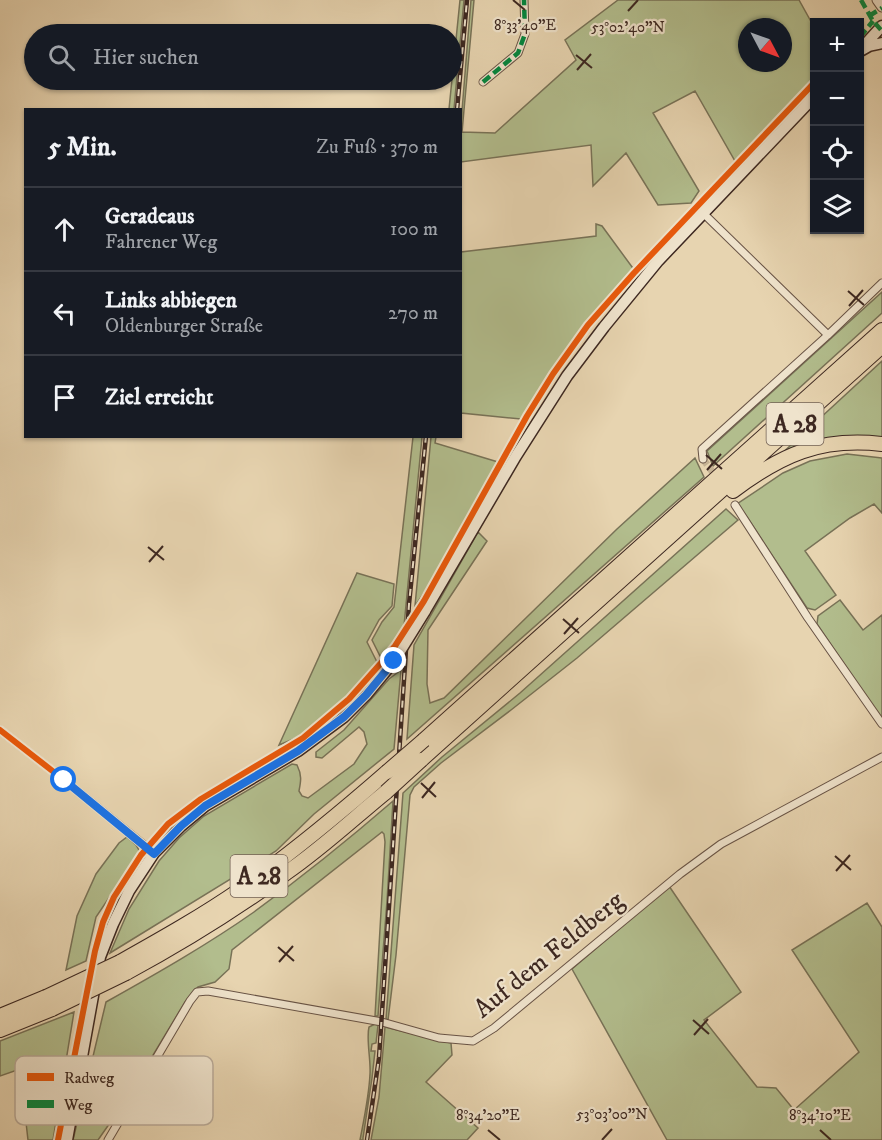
<!DOCTYPE html>
<html lang="de">
<head>
<meta charset="utf-8">
<style>
  body { margin:0; font-family:"IM FELL DW Pica",serif; background:#242831; color:#f1f3f6 }
  .controls { position:absolute; right:18px; top:18px; display:grid; overflow:hidden; border-radius:0px; box-shadow:0 2px 4px #0004 }
  .controls button { width:54px; height:54px; display:grid; place-items:center; padding:0; border:0; border-bottom:2px solid #363941; background:#171b24; color:#f1f3f6; font:30px sans-serif }
  .compass { position:absolute; left:738px; top:18px; width:54px; height:54px; border-radius:50%; background:#171b24; box-shadow:0 2px 4px #0004; rotate:131deg }
  .stop { position:absolute; width:18px; height:18px; margin:-14px; border:4px solid #1a73e8; border-radius:50%; background:#fff }
  .stop.end { background:#1a73e8; border-color:#fff; box-shadow:0 2px 6px #0008 }
  .list { margin:0; padding:0; list-style:none }
  h2 { display:flex; justify-content:space-between; align-items:center; height:78px; margin:0; padding:0 24px; font-size:26px }
  h2 small { font-size:20px; font-weight:400; color:#9ea1a6 }
  .list li { display:grid; grid-template-columns:39px 1fr auto; gap:18px; align-items:center; box-sizing:border-box; height:84px; padding:0 24px; border-top:2px solid #363941 }
  .list b { display:block; font-size:22px; white-space:nowrap }
  .list p { margin:0; font-size:20px; white-space:nowrap; color:#9ea1a6 }
  .list em { font-size:20px; font-style:normal; color:#9ea1a6 }
  .icon { flex:none; width:33px; height:33px; fill:none; stroke:currentColor; stroke-width:2; stroke-linecap:round; stroke-linejoin:round }
  .map { position:relative; flex:none; width:882px; height:1140px; overflow:hidden }
  .search { position:absolute; background:#171b24; box-shadow:0 2px 4px #0004; left:24px; top:24px; width:438px; height:66px; display:flex; align-items:center; gap:15px; box-sizing:border-box; padding:0 21px; border-radius:33px; color:#9ea1a6; font-size:22px }
  .panel { position:absolute; background:#171b24; box-shadow:0 2px 4px #0004; left:24px; top:108px; width:438px; height:330px; border-radius:0px }
  .map>svg:first-child { display:block }
  .green { fill:#b2bd8d; stroke:#787257; stroke-width:1.5; fill-rule:evenodd }
  .lines { fill:none; stroke-linecap:round; stroke-linejoin:round }
  .minor-tunnel { stroke:#c5b293; stroke-width:7; stroke-dasharray:7 3.5; stroke-linecap:butt }
  .minor-casing { stroke:#685345; stroke-width:9 }
  .tertiary-casing { stroke:#685345; stroke-width:11 }
  .secondary-casing { stroke:#3d2821; stroke-width:13 }
  .motorway-casing { stroke:#3d2821; stroke-width:16 }
  .minor { stroke:#efe3cc; stroke-width:7 }
  .tertiary { stroke:#efe3cc; stroke-width:9 }
  .secondary { stroke:#efe3cc; stroke-width:10 }
  .motorway { stroke:#e7d4b0; stroke-width:14 }
  .rail-casing { stroke:#3d2821; stroke-width:4.5 }
  .rail { stroke:#efe3cc; stroke-width:2; stroke-dasharray:7; stroke-linecap:butt }
  .secondary-bridge-casing { stroke:#3d2821; stroke-width:13; stroke-linecap:butt }
  .motorway-bridge-casing { stroke:#3d2821; stroke-width:16; stroke-linecap:butt }
  .secondary-bridge { stroke:#efe3cc; stroke-width:10 }
  .motorway-bridge { stroke:#e7d4b0; stroke-width:14 }
  .quiet { stroke:#00873e; stroke-width:4.5; stroke-dasharray:9 4.5; stroke-linecap:butt }
  .cycleway-casing { stroke:#efe3cc; stroke-width:10 }
  .cycleway { stroke:#e8590c; stroke-width:6 }
  .route { stroke:#1a73e8; stroke-width:8 }
  .ticks { fill:none; stroke:#3d2821; stroke-width:2 }
  .labels { text-anchor:middle; stroke-width:4.5; stroke-linejoin:round; paint-order:stroke }
  .shield { fill:#efe3cc; stroke:#726054; stroke-width:1.5 }
  .shield-label { font-size:24px; font-weight:bold; fill:#3d2821 }
  .street-label { font-size:26px; fill:#3d2821; stroke:#efe3cc }
  .key { fill:#efe3cc; stroke:#baab99; stroke-width:1.5 }
  .key-label { font-size:16px; fill:#3d2821 }
  .ticks-label { font-size:15px; text-anchor:middle; fill:#3d2821; stroke:#efe3cc; stroke-width:4.5; stroke-linejoin:round; paint-order:stroke }
</style>
</head>
<body>
<div class="map">
<svg width="882" height="1140" viewBox="0 0 882 1140">
  <rect width="100%" height="100%" fill="#e7d4b0"/>
  <filter id="stains"><feTurbulence type="fractalNoise" baseFrequency=".00333" numOctaves="4"/><feColorMatrix values="0 0 0 0 .2 0 0 0 0 .09 0 0 0 0 .02 0 0 0 .5 -.17"/></filter>
  <radialGradient id="worn" r=".72"><stop offset=".6" stop-color="#630" stop-opacity="0"/><stop offset="1" stop-color="#630" stop-opacity=".3"/></radialGradient>
  <path class="green" d="M460 0H464L454 109H449Z
    M471 0H474L462 132 495 133 576 60 565 40 618 0H799L814 27V79L735 161 695 91 653 113 699 191 691 203 658 205 626 153 593 186 591 145 461 162V123ZM747 27H783V63H747Z
    M596 224 602 226 635 271 587 323 521 419 461 413V252L596 236Z
    M882 292V313L713 466 707 451Z
    M882 361V439L779 456Z
    M413 437H422L404 626C396 637 391 648 382 660L372 640 382 622 394 607Z
    M431 437H436L435 443 498 462 426 590 415 606Z
    M847 454 882 458V513L874 504 850 518 805 551 836 595 815 610 807 608 747 517 737 504 783 473 810 461Z
    M695 458 704 477 407 739 414 645 478 532 487 541 428 630 427 684 430 703 444 698 617 529Z
    M726 509 738 520 577 658 511 710 441 763 414 787 410 795 396 955 388 1020 386 1019 403 793 442 757 520 693Z
    M357 573 394 584 392 606 379 620 367 642 378 664 346 699 306 734 279 745Z
    M840 600 863 630 882 615V720L817 624 818 616Z
    M401 670 394 749 314 814 276 851 110 953 129 909 159 861 179 838 204 816 292 764 297 765C302 775 301 781 299 791L302 796 308 798 354 764 367 744 364 732 359 727 322 758 316 757V752L344 730 389 679Z
    M393 801 387 901 378 1016H375L385 842 384 834 382 832 232 950 229 969 215 982 198 987 185 1002 126 1100 98 1140H73L106 1002C156 974 207 945 254 912 302 877 348 840 393 801Z
    M127 837 136 845 140 852 96 917 86 961 66 970 77 916 96 874 119 843Z
    M669 886 741 992 704 1020 757 1087 776 1088 794 1110 859 1052 792 950 867 903 882 927V1140H667L572 969Z
    M74 1012 53 1140H28L20 1069 0 1076V1041Z
    M375 1024 378 1025 376 1043 372 1044 371 1051H375L372 1078 363 1138V1140H360C364 1119 369 1096 370 1074 371 1060 366 1039 369 1027Z
    M385 1027 451 1043 452 1055 426 1082 478 1128 467 1140H371L379 1097Z"/>
  <g class="lines">
    <path class="minor-tunnel" d="M703 459 717 478"/>
    <defs>
      <path id="minor" d="M483 82 518 53 525 34 524 0
        M703 213 828 335
        M703 459 702 449 828 335 882 283
        M735 505 808 618 882 724
        M0 730 64 780 154 853
        M108 1140 190 1001 197 992 208 991 382 1022 439 1038 473 1041 494 1028 680 874 721 844 882 757"/>
      <path id="tertiary" d="M877 0 882 7"/>
      <path id="secondary" d="M860 50 882 26
        M862 50 869 46 882 43
        M425 611 516 456 567 376 604 327 658 261 814 97
        M67 1140 100 957 113 924 129 891 154 853 181 826 205 806 298 751 344 717 366 695 394 661"/>
      <path id="motorway" d="M733 491C781 455 820 437 882 444
        M424 740 882 330
        M421 760 882 346
        M120 962C161 939 202 916 241 889 292 853 340 813 387 772
        M126 973C182 943 235 910 286 873 321 849 353 819 386 792
        M0 1016 46 997
        M0 1030 52 1009"/>
    </defs>
    <use href="#minor" class="minor-casing"/>
    <use href="#tertiary" class="tertiary-casing"/>
    <use href="#secondary" class="secondary-casing"/>
    <use href="#motorway" class="motorway-casing"/>
    <use href="#minor" class="minor"/>
    <use href="#tertiary" class="tertiary"/>
    <use href="#secondary" class="secondary"/>
    <use href="#motorway" class="motorway"/>
    <defs>
      <path id="rail" d="M457 110 467 0
        M367 1140 379 1058 409 604 426 436"/>
    </defs>
    <use href="#rail" class="rail-casing"/>
    <use href="#rail" class="rail"/>
    <defs>
      <path id="secondary-bridge" d="M394 661 425 611"/>
      <path id="motorway-bridge" d="M387 772 424 740
        M386 792 421 760
        M46 997 120 962
        M52 1009 126 973"/>
    </defs>
    <use href="#secondary-bridge" class="secondary-bridge-casing"/>
    <use href="#motorway-bridge" class="motorway-bridge-casing"/>
    <use href="#secondary-bridge" class="secondary-bridge"/>
    <use href="#motorway-bridge" class="motorway-bridge"/>
    <path class="quiet" d="M861 0 873 21 882 31
      M869 16 882 8
      M860 37 873 21
      M483 82 518 53 525 34 524 0"/>
    <defs>
      <path id="cycleway" d="M0 730 64 780 147 848
        M58 1140 95 951 103 922 114 897 141 855 168 824 201 799 303 738 349 699 381 663 395 646 424 601 527 416 553 374 588 325 634 273 814 83"/>
    </defs>
    <use href="#cycleway" class="cycleway-casing"/>
    <use href="#cycleway" class="cycleway"/>
  </g>
  <g class="lines">
    <path class="route" d="M64 780 154 854 181 826 205 806 298 751 344 717 366 695 394 661"/>
  </g>
  <path class="ticks" d="M513 0 525 10M628 11 638 0M576 55 592 68M577 70 591 54M848 291 864 305M849 306 863 290M706 455 722 469M707 470 721 454M148 547 164 560M149 562 163 546M563 619 579 633M564 634 578 618M421 783 436 797M422 798 435 782M835 856 851 870M836 871 850 855M278 947 294 961M279 962 293 946M693 1020 709 1034M694 1035 708 1019M488 1130 500 1140M820 1130 831 1140M602 1140 612 1129"/>
  <g class="labels">
    <g class="shield">
      <rect x="766.5" y="403" width="57" height="42" rx="4.5"/>
      <rect x="230.5" y="855" width="57" height="42" rx="4.5"/>
    </g>
    <g class="shield-label">
      <text x="795" y="432">A 28</text>
      <text x="259" y="884">A 28</text>
    </g>
    <g class="street-label">
      <text transform="translate(548 954) rotate(-39)" y="9">Auf dem Feldberg</text>
    </g>
  </g>
  <rect x="15" y="1056" width="198" height="69" rx="9" class="key"/>
  <rect x="27" y="1073" width="27" height="8" fill="#e8590c"/>
  <rect x="27" y="1100" width="27" height="8" fill="#00873e"/>
  <g class="key-label">
    <text x="64" y="1083">Radweg</text>
    <text x="64" y="1110">Weg</text>
  </g>
  <g class="ticks-label">
    <text x="525" y="30">8°33'40"E</text>
    <text x="628" y="32">53°02'40"N</text>
    <text x="612" y="1119">53°03'00"N</text>
    <text x="488" y="1120">8°34'20"E</text>
    <text x="820" y="1120">8°34'10"E</text>
  </g>
  <rect width="100%" height="100%" filter="url(#stains)"/>
  <rect width="100%" height="100%" fill="url(#worn)"/>
</svg>
<div class="controls">
<button>+</button>
<button>−</button>
<button><svg class="icon" aria-label="locate" viewBox="0 0 24 24"><circle cx="12" cy="12" r="6"/><path d="M12 2v4M12 18v4M2 12h4M18 12h4"/></svg></button>
<button><svg class="icon" aria-label="layers" viewBox="0 0 24 24"><path d="M12 4l9 5-9 5-9-5zM3 14l9 5 9-5"/></svg></button>
</div>
<svg class="compass" viewBox="-18 -18 36 36"><path d="M0-13l5 13h-10z" fill="#e53935"/><path d="M0 13l5-13h-10z" fill="#9ea1a6"/></svg>
<div class="stop" style="left:64px;top:780px"></div>
<div class="stop end" style="left:394px;top:661px"></div>
<div class="search"><svg class="icon" aria-label="search" viewBox="0 0 24 24"><circle cx="10" cy="10" r="6"/><path d="M15 15l6 6"/></svg>Hier suchen</div>
<section class="panel">
<h2>5 Min.<small>Zu Fuß · 370 m</small></h2>
<ul class="list">
<li><svg class="icon" aria-label="ahead" viewBox="0 0 24 24"><path d="M12 20V5M6 11l6-6 6 6"/></svg><div><b>Geradeaus</b><p>Fahrener Weg</p></div><em>100 m</em></li>
<li><svg class="icon" aria-label="left" viewBox="0 0 24 24"><path d="M17 20v-9H6M10 6l-5 5 5 5"/></svg><div><b>Links abbiegen</b><p>Oldenburger Straße</p></div><em>270 m</em></li>
<li><svg class="icon" aria-label="arrive" viewBox="0 0 24 24"><path d="M6 21V4h12l-3 4 3 4H6"/></svg><div><b>Ziel erreicht</b></div></li>
</ul>
</section>
</div>
</body>
</html>
